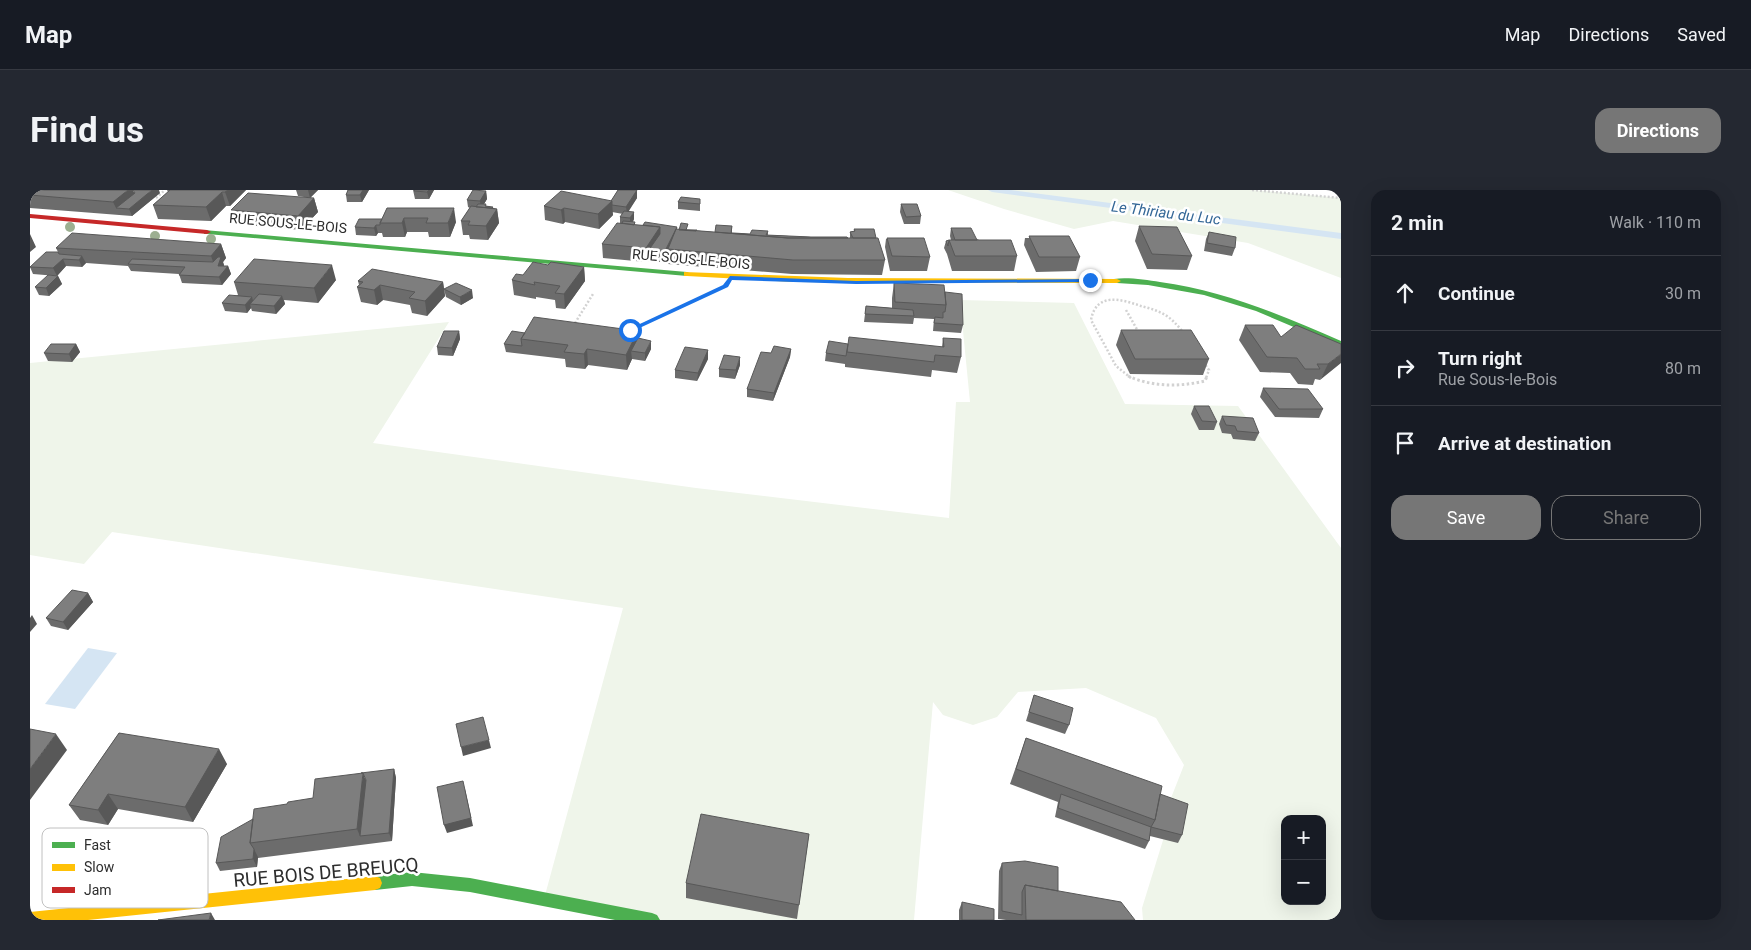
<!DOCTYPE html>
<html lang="en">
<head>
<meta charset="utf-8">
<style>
  body { margin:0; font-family:Roboto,sans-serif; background:#242831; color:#f1f3f6 }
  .controls { position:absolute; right:15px; bottom:15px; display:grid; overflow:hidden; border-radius:10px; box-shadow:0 5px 20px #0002 }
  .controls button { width:45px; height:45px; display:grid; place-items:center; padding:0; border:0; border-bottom:1px solid #363941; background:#171b24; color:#f1f3f6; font:25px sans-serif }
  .stop { position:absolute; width:15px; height:15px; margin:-11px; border:4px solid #1a73e8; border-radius:50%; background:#fff }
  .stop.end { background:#1a73e8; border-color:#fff; box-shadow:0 1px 5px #0008 }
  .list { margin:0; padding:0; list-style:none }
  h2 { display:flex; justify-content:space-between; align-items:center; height:65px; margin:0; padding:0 20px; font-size:21px }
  h2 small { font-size:16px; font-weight:400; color:#9ea1a6 }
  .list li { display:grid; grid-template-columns:32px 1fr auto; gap:15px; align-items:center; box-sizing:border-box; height:75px; padding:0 20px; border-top:1px solid #363941 }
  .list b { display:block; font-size:19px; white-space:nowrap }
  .list p { margin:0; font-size:16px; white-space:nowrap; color:#9ea1a6 }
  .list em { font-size:16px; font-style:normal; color:#9ea1a6 }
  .actions { display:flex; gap:10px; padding:15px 20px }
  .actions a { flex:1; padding:11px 0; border:1px solid #767676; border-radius:15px; text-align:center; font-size:18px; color:#767676 }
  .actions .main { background:#767676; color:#fff }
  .icon { flex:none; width:28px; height:28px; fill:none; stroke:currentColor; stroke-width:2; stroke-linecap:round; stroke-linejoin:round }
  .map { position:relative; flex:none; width:1311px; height:730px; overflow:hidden; border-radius:15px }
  header { display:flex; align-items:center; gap:30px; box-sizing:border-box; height:70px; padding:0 25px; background:#171b24; border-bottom:1px solid #363941 }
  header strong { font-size:24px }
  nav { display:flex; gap:28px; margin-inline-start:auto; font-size:18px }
  .intro { display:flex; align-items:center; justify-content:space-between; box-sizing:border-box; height:120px; padding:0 30px }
  h1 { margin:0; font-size:35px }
  .button { padding:12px 22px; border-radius:15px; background:#767676; color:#fff; font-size:18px; font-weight:700 }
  main { display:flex; gap:30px; padding:0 30px }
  aside { flex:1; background:#171b24; border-radius:15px; box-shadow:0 5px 20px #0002 }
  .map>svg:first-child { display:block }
  .green { fill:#eff5ea; fill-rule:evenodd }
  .water { fill:#d5e5f3 }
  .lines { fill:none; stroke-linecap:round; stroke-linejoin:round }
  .stream { fill:#d5e5f3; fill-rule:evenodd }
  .path-far1 { stroke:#d2d2d2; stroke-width:2.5; stroke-dasharray:2 2; stroke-linecap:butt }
  .path { stroke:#d2d2d2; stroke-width:3; stroke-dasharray:2.5 2.5; stroke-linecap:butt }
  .fast { fill:#4caf50; fill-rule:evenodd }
  .slow { fill:#ffc107; fill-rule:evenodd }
  .jam { fill:#c62828; fill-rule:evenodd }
  .tree { fill:#9caf91 }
  .wall { fill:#6c6c6c }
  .shaded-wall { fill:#585858 }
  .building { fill:#7e7e7e; stroke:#585858 }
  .route { fill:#1a73e8 }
  .labels { text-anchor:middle; stroke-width:5; stroke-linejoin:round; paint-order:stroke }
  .far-street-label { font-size:14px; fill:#2d2d2d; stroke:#fff }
  .far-water-label { font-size:15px; font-style:italic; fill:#346797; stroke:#fff }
  .near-street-label { font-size:19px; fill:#2d2d2d; stroke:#fff }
  .key { fill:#fff; stroke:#c0c0c0; stroke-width:1 }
  .key-label { font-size:14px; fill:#2d2d2d }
</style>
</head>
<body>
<header>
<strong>Map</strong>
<nav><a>Map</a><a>Directions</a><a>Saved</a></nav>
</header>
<div class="intro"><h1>Find us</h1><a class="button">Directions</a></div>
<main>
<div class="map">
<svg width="1311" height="730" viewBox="0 0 1311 730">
  <rect width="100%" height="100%" fill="#fff"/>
  <path class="green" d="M918 0H1222L1311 8V88L1218 53 1083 31 1044 39 974 19Z
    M930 110 1044 113 1095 214 1208 216 1311 358V730H1113L1112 718 1134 647 1141 608 1154 575 1126 528 1056 498 988 502 967 527 943 535 913 525 903 512 884 730H622L514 709 593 418 82 342 54 374 0 365V173L419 132 343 253 666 298 919 328 926 212H940ZM1255 629H1292V711H1255Z"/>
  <path class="water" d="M58 458 87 463 45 519 15 514Z"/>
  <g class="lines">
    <path class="stream" d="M958 0H981L1311 43V49L962 2Z"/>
    <path class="path-far1" d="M1222 0 1311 8
      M126 8 135 0
      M1096 120 1109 143
      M545 133 563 104
      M600 140 657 114
      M1101 188 1086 176 1061 130C1066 102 1091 109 1111 116 1123 119 1136 123 1145 133 1158 146 1168 165 1179 180L1176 188"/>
    <path class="path" d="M1098 186C1122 197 1149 197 1175 191L1177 186"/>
    <path class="fast" d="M174 40 657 82 661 84 657 86 177 44H174Z
      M1084 89C1098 87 1116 90 1130 92 1194 101 1252 125 1311 151V157L1226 121 1174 105 1118 95 1087 93H1084Z
      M382 682 440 688 622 723 627 725 630 730H585L440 702 382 696 345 700 340 698 338 693 340 688 345 686Z"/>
    <path class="slow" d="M654 82 818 88 1087 89 1091 91 1087 93 764 92 657 86H654Z
      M345 686 350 688 352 693 350 698 345 700 58 730H0V722Z"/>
    <path class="jam" d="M0 24 177 40 181 42 177 44 0 28Z"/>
  </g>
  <g class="tree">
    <circle cx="40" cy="37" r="5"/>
    <circle cx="125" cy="46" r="5"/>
    <circle cx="181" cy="49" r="5"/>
  </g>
  <path class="wall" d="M0 0 130 3 102 26 0 18Z
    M137 0H216L200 16H196L181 31 128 29 123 15 138 2Z
    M266 0H288L280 8 268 6Z
    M318 0H339L332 12H317L316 5Z
    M383 0H404L399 9H385Z
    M586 0H606L607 8 598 21 604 29 603 32H605V35L647 37V40H658L685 42 702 36V43H703L720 44 738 41V45L781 47 818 48H820V42L824 41V39L846 48 855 70 852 85 762 84 638 74V63L633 72H616L573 68 572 54 590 33V27L593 24 582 22 583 25 569 39 535 32 533 34 515 30 514 16 581 11 588 0Z
    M456 1 457 9 454 14 457 16 467 19 469 33 458 50 440 49 439 45H433L431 31 440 18 438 17 437 10Z
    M284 8 288 22 271 40 205 34 201 20Z
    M670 9V21L648 19V12Z
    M871 14 891 26 890 34H874L870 22Z
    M357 18 426 32 420 47H399L398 42H377L375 47H353L352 43H348L346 46 326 45 325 37 352 29Z
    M1109 36 1162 66 1157 80 1117 79 1105 51Z
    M921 38 987 66 984 81H922L917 64 914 58 916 51 921 50 920 46Z
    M1179 42 1205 58 1202 66 1174 61 1176 49Z
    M999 46 1050 67 1046 81 1006 82 994 55 995 48H999Z
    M857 48 900 67 897 81H860L855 57 856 49H857Z
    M191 54 196 68 193 72 194 76H198L201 84 192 95 152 93 149 84 101 81 98 76 56 73 52 77 36 76 27 86 3 84 0 77 28 62 26 58Z
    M518 75 554 77 555 91 535 119 526 118 525 110 506 107V109L484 105 482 90Z
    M28 86 32 94 19 106 9 105 5 97Z
    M306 90 288 113 254 110 255 114 246 124 222 121 221 118 217 123 195 121 192 113 208 105 204 92Z
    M328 91 413 92 415 106 397 126 382 123 380 115 353 110 347 115 331 112 327 97 329 95Z
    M864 93 915 102 933 135 931 143 903 141 904 129 884 128 883 134 834 132 836 116 862 118V108Z
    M414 99 443 108 431 115 416 107Z
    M1215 135 1251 147 1311 154 1290 190 1285 189 1283 195 1268 194 1260 183 1230 182 1209 150Z
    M1091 140 1179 169 1173 185 1100 184 1086 155Z
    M429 141 430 149 423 166 408 165 407 157Z
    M495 143 608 148 621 159 615 171 602 169 597 180 558 175 555 179 536 177 535 169 476 162 474 154Z
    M913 148 931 167 927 183 902 180 901 187 815 177V173V174L795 171 796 163 818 154 912 157Z
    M46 154 50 162 42 172 18 171 14 163Z
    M761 159 760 167 743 211 717 207V199L741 163Z
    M678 160V169L667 191 645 188V180Z
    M710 175 705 189 689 187V179Z
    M1233 198 1293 219 1289 228 1245 227 1230 207Z
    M1164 216 1187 232 1184 240H1169L1161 224Z
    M1192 226 1229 243 1225 251 1203 249 1201 244 1192 243 1189 234Z
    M58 403 63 412 38 440 21 436 16 428Z
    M1004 505 1039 535 1035 544 996 531Z
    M89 543 197 574 163 632 88 619 78 635 50 630 39 615Z
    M996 548 1130 604 1152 645 1148 653 1120 646 1119 651 1115 659 1025 627 1028 612 980 594Z
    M364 579 366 588 362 651 228 668V667L227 677 190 681 186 673 257 614 283 608Z
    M779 644 767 729 656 708V693Z
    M972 673 1028 701 1105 730H976L968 729 969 681Z
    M932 712 964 730H929V720Z"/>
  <path class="shaded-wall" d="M98 0H103L107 10 86 18 83 12Z
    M122 0H129L130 3 102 26 99 19Z
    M198 0H216L200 16 195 2Z
    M278 0H288L280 8Z
    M333 0H339L332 12 330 5Z
    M399 0H404L399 9 397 2Z
    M607 0V8L597 24 596 17Z
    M456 1 457 9 451 19 450 11Z
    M192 2 196 16 181 31 176 17Z
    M284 8 288 22 271 40 268 26Z
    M582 11 583 25 569 39 568 24Z
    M463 17 464 24 467 19 469 33 458 50 456 36 458 24Z
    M424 18 426 32 420 47 418 33Z
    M534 18 535 32 533 34 531 20Z
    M604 22V29L600 36V28Z
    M374 28 377 42 375 47 372 33Z
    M346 35 348 43 346 46 344 38Z
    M630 37V51L616 64V72V58Z
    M647 37V44L638 59V63L633 72V65Z
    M0 44 6 57 0 62Z
    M191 54 196 68 193 72 194 75 191 83 186 80 181 66Z
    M52 66 56 73 52 77 49 70Z
    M33 69 36 76 27 86 23 78Z
    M302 75 306 90 288 113 284 98Z
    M198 76 201 84 192 95 189 87Z
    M554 77 555 91 535 119 534 104Z
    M28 86 32 94 19 106 16 98Z
    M413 92 415 106 397 126 395 111Z
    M350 95 353 110 347 115 344 100Z
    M442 100 443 108 431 115 430 107Z
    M252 106 255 114 246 124 244 116Z
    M222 107 224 114H220L221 118 217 123 215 115Z
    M429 141 430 149 423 166 422 158Z
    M608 141V156L601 161 602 169 597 180 596 165Z
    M621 151V159L615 171V163Z
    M46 154 50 162 42 172 39 164Z
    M557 159 558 175 555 179 554 164Z
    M761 159 760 167 743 211 744 203Z
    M678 160V169L667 191 668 183Z
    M1311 164V173L1290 190 1298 174Z
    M710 167V175L705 189 706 180Z
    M58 403 63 412 38 440 33 432Z
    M2 425 7 434 0 442V428Z
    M26 544 37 560 0 610V579Z
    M459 550 461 558 433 566 431 557Z
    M189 559 197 574 163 632 155 617Z
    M364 579 366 588 362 651 359 643Z
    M333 583 339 599 330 646 327 639Z
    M435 599 443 636 417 643 414 635Z
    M78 604 88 619 78 635 68 620Z
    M224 659 228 667 227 677 223 669Z
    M181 723 185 730H179Z"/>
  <path class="building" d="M0 0H98L83 12 0 5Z
    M103 0H122L99 19 86 18 105 3Z
    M140 0H198L195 2H192L176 17 123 15Z
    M318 0H333L330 5H316Z
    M385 0H399L397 2 384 1Z
    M443 0 456 1 450 11 437 10Z
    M588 0H607L596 17 582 15V11H581Z
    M531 1 582 11 568 24 534 18 531 20 514 16Z
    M218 3 284 8 268 26 201 20Z
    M651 7 670 9V14L648 12Z
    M448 14H456L455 16 463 17 462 18 446 17Z
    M871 14H887L891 26 876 27Z
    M441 16 467 19 456 36 438 35 440 31H431Z
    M357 18H424L418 33H396L398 28H374L372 33H350Z
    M594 21 604 22 600 28 590 27Z
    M329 29H352L350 33V35H346L344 38 325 37Z
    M593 31 605 32 604 35 592 33Z
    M615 32 647 37 633 65 616 64 630 44V37L613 35Z
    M587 33 630 37 616 58 572 54Z
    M651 33 658 34 656 40H667L666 41 649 40Z
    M686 35 702 36 701 43H703L720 44 722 40 738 41 736 45 781 47H817L818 48H758L685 42Z
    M1109 36 1147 37 1162 66 1122 64Z
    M921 38H941L947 50H925Z
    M646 39 758 48H848L855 70H763L638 59Z
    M824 39H844L846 48H823L820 42 825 41Z
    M1179 42 1206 47 1205 58 1177 53Z
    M42 43 191 54 181 66 26 58Z
    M999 46H1039L1050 67H1009Z
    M857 48H894L900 67 862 66Z
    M919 50H981L987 66H925Z
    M919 50 918 56 916 51Z
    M16 62H28L29 64 52 66 49 70 33 69 23 78 0 77Z
    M188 67H191L188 76H198L189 87 149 85 155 77 98 74 102 69 183 72Z
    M224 69 302 75 284 98 204 92Z
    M503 72 518 75 521 72 554 77 534 104 525 103 530 96 504 92 505 95 482 90 486 84 493 85Z
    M342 79 413 92 395 111 379 108 385 102 350 95 344 100 327 97 333 92 328 91Z
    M18 85 28 86 16 98 5 97Z
    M426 93 442 100 430 107 414 99Z
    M864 93 914 95 916 115 865 112Z
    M915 102 932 104 933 135 904 133 905 127 913 128V122H915L916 115Z
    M229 104 252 106 244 116 220 114Z
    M199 105 222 107 215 115 192 113Z
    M836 116 883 120 884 126 835 124Z
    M504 127 608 141 596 165 557 159 554 164 534 162 538 155 491 149Z
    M1215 135H1243L1251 147 1266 135 1311 154V164L1298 174H1287L1290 179H1275L1267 168 1237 167Z
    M1091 140H1161L1179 169H1105Z
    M414 141H429L422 158 407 157Z
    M482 141 495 143 491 149 492 156 474 154Z
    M819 147 914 157 913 148 931 149V167L905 165 904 172 817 162Z
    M608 148 621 151 615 163 601 161Z
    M799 151 818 154 816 166 796 163Z
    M21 154H46L39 164 14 163Z
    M744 156 761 159 744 203 717 199 731 162 741 163Z
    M655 157 678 160 668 183 645 180Z
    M694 165 710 167 706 180 689 179Z
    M1233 198 1278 199 1293 219H1249Z
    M1164 216H1179L1187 232 1172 231Z
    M1192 226 1223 228 1229 243 1207 241 1205 236 1196 235Z
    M42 400 58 403 33 432 16 428Z
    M1004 505 1043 518 1039 535 999 522Z
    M453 527 459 550 431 557 426 534Z
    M0 539 26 544 0 579Z
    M89 543 189 559 155 617 78 604 68 620 39 615Z
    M996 548 1132 596 1125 630 986 579Z
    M364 579 359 643 330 646 336 590 333 583H331Z
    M333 583 327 639 220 653 224 619 257 614 258 612 283 608 285 589Z
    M433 591 441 628 414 635 407 597Z
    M1031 604 1121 637 1119 651 1028 618Z
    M1130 604 1158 614 1152 645 1121 637 1125 630Z
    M671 624 779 644 769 715 656 693Z
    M223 629 220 653 224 659 223 669 186 673 191 647Z
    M995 671 1028 677V701L995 695 992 702V725L972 721V673Z
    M995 695 1091 712 1105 730H996Z
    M932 712 964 719V730H932Z
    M181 723 179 730H128Z"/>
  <path class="route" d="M700 86 826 91 1060 89 1063 90 1060 92 826 94 702 90 698 97 603 141 597 140 693 95Z"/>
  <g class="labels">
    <g class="far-street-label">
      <text transform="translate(258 33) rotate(5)" y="5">RUE SOUS-LE-BOIS</text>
      <text transform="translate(661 69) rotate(5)" y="5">RUE SOUS-LE-BOIS</text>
    </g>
    <g class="far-water-label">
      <text transform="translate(1136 23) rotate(7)" y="5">Le Thiriau du Luc</text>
    </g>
    <g class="near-street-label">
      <text transform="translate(296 682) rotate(-5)" y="7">RUE BOIS DE BREUCQ</text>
    </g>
  </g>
  <rect x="12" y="638" width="166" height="80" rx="8" class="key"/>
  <rect x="22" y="652" width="23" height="6" fill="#4caf50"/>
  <rect x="22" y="674" width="23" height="7" fill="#ffc107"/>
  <rect x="22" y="697" width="23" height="6" fill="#c62828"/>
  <g class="key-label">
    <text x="54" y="660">Fast</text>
    <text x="54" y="682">Slow</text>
    <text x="54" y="705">Jam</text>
  </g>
</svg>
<div class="controls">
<button>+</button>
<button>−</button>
</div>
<div class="stop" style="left:600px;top:140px"></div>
<div class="stop end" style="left:1060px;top:90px"></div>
</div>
<aside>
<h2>2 min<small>Walk · 110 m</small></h2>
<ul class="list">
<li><svg class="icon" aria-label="ahead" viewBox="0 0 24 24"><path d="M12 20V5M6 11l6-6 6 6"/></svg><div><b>Continue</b></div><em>30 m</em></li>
<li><svg class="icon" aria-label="right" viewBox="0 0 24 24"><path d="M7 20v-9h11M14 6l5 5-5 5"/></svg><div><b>Turn right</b><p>Rue Sous-le-Bois</p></div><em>80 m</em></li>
<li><svg class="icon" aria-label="arrive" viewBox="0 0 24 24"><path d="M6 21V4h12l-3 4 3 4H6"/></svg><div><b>Arrive at destination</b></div></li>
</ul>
<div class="actions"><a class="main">Save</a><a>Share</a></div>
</aside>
</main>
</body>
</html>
